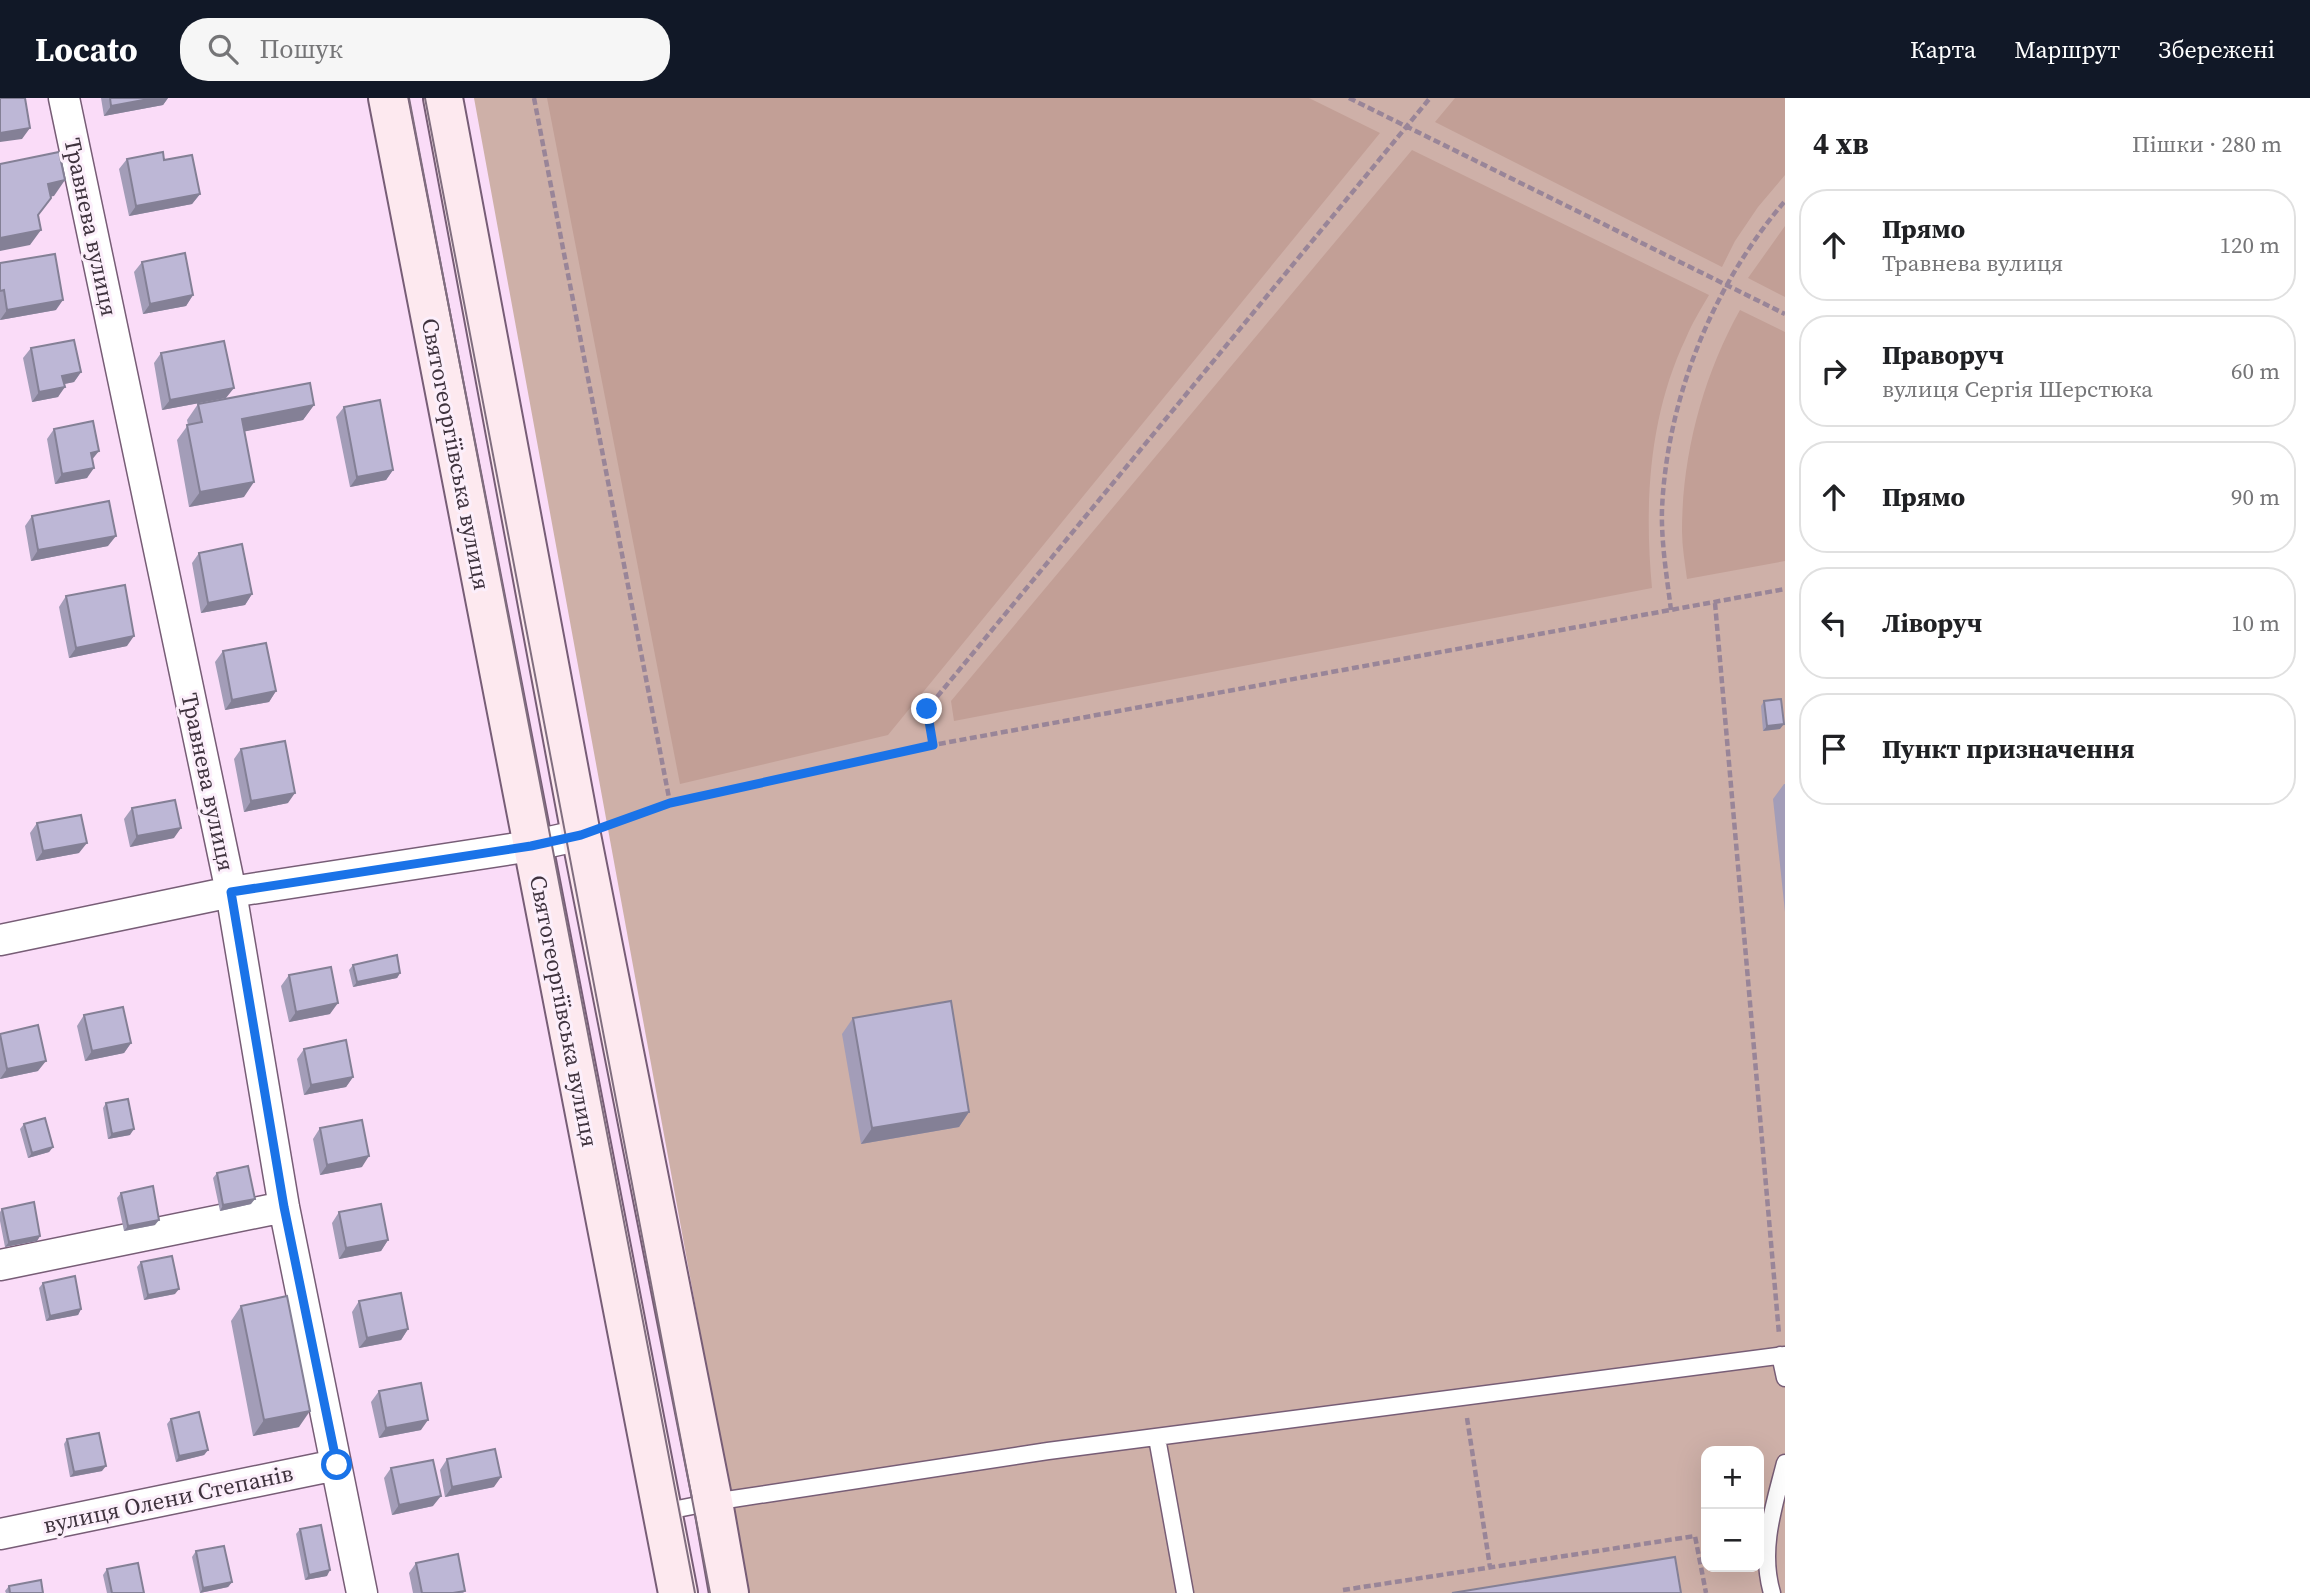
<!DOCTYPE html>
<html lang="uk">
<head>
<meta charset="utf-8">
<style>
  body { margin:0; font-family:"Source Serif 4",serif; background:#f6f6f6; color:#202124 }
  .controls { position:absolute; right:21px; bottom:21px; display:grid; overflow:hidden; border-radius:14px; box-shadow:0 7px 28px #0002 }
  .controls button { width:63px; height:63px; display:grid; place-items:center; padding:0; border:0; border-bottom:2px solid #e0e0e0; background:#fff; color:#202124; font:35px sans-serif }
  .stop { position:absolute; width:21px; height:21px; margin:-16px; border:5px solid #1a73e8; border-radius:50%; background:#fff }
  .stop.end { background:#1a73e8; border-color:#fff; box-shadow:0 2px 7px #0008 }
  .list { margin:0; padding:0; list-style:none }
  h2 { display:flex; justify-content:space-between; align-items:center; height:91px; margin:0; padding:0 28px; font-size:30px }
  h2 small { font-size:23px; font-weight:400; color:#757577 }
  .list li { display:grid; grid-template-columns:46px 1fr auto; gap:21px; align-items:center; box-sizing:border-box; height:112px; margin:0 14px 14px; padding:0 14px; border:2px solid #e0e0e0; border-radius:28px }
  .list b { display:block; font-size:26px; white-space:nowrap }
  .list p { margin:0; font-size:23px; white-space:nowrap; color:#757577 }
  .list em { font-size:23px; font-style:normal; color:#757577 }
  .icon { flex:none; width:38px; height:38px; fill:none; stroke:currentColor; stroke-width:2; stroke-linecap:round; stroke-linejoin:round }
  .map { position:relative; flex:none; width:1785px; height:1495px; overflow:hidden }
  header { display:flex; align-items:center; gap:42px; box-sizing:border-box; height:98px; padding:0 35px; background:#111827; color:#fff }
  header strong { font-size:33px }
  nav { display:flex; gap:38px; margin-inline-start:auto; font-size:24px }
  .search { width:490px; height:63px; background:#f6f6f6; display:flex; align-items:center; gap:18px; box-sizing:border-box; padding:0 24px; border-radius:28px; color:#757577; font-size:26px }
  main { display:flex }
  aside { flex:1; background:#fff }
  .map>svg:first-child { display:block }
  .green { fill:#ceb0a8; fill-rule:evenodd }
  .forest { fill:#c29f96 }
  .lines { fill:none; stroke-linecap:round; stroke-linejoin:round }
  .lane-casing { stroke:#775d76; stroke-width:19 }
  .street-casing { stroke:#775d76; stroke-width:33 }
  .secondary-casing { stroke:#775d76; stroke-width:42 }
  .path { stroke:#998598; stroke-width:4.5; stroke-dasharray:7 3.5; stroke-linecap:butt }
  .lane { stroke:#fff; stroke-width:16 }
  .street { stroke:#fff; stroke-width:30 }
  .secondary { stroke:#fde9ef; stroke-width:38 }
  .tram { stroke:#806e7f; stroke-width:2 }
  .wall { fill:#a39db8 }
  .shaded-wall { fill:#848096 }
  .building { fill:#bdb7d6; stroke:#848096; stroke-width:2 }
  .route { stroke:#1a73e8; stroke-width:9 }
  .labels { text-anchor:middle; stroke-width:6; stroke-linejoin:round; paint-order:stroke }
  .street-label { font-size:23px; fill:#3f333e; stroke:#fceffb }
</style>
</head>
<body>
<header>
<strong>Locato</strong>
<div class="search"><svg class="icon" aria-label="search" viewBox="0 0 24 24"><circle cx="10" cy="10" r="6"/><path d="M15 15l6 6"/></svg>Пошук</div>
<nav><a>Карта</a><a>Маршрут</a><a>Збережені</a></nav>
</header>
<main>
<div class="map">
<svg width="1785" height="1495" viewBox="0 0 1785 1495">
  <rect width="100%" height="100%" fill="#fadcf8"/>
  <path class="green" d="M474 0H1785V1495H748ZM1706 1353H1759V1469H1706Z"/>
  <path class="forest" d="M547 0H1309L1380 35 888 637 680 686Z
    M1455 0H1785V77L1758 109 1735 143 1722 169 1435 24Z
    M1412 52 1709 197C1701 211 1692 225 1686 240 1649 317 1644 406 1652 490L954 623 951 603Z
    M1785 128V199L1748 180Z
    M1740 212 1785 234V463L1687 481C1685 465 1682 449 1682 433 1682 357 1703 278 1740 212Z"/>
  <g class="lines">
    <defs>
      <path id="lane" d="M1780 1257 1785 1280
        M1157 1340 1185 1495
        M662 1414 713 1404 1048 1353 1785 1257
        M1772 1495C1759 1451 1774 1408 1785 1365"/>
      <path id="street" d="M64 0 231 794 284 1109 362 1495
        M0 842 231 794 531 748 581 737
        M0 1167 284 1109
        M0 1436 336 1367"/>
      <path id="secondary" d="M388 0 678 1495
        M443 0 581 737 713 1404 729 1495"/>
    </defs>
    <use href="#lane" class="lane-casing"/>
    <use href="#street" class="street-casing"/>
    <use href="#secondary" class="secondary-casing"/>
    <path class="path" d="M534 0 670 705
      M1349 0 1785 216
      M1715 505 1779 1236
      M1671 512C1667 480 1661 444 1662 411 1667 300 1713 187 1785 103
      M933 647 927 611 1430 0
      M613 726 670 705 933 647 1785 491
      M1467 1320 1490 1469
      M1343 1492 1695 1438 1706 1495"/>
    <use href="#lane" class="lane"/>
    <use href="#street" class="street"/>
    <use href="#secondary" class="secondary"/>
    <path class="tram" d="M409 0 695 1495
      M425 0 710 1495"/>
  </g>
  <path class="wall" d="M101 0H168L163 7 104 18Z
    M127 61 164 62 200 96 192 106 129 118 119 71Z
    M142 164 193 197 186 208 143 216 134 174Z
    M0 165 56 212 0 222Z
    M31 250 81 274 74 284 64 286 58 299 32 304 23 260Z
    M161 255 226 300 162 312 154 265Z
    M198 306 314 307 303 322 245 333 244 399 189 409 177 342 188 327 187 322Z
    M344 309 393 372 386 382 350 389 336 319Z
    M54 331 93 362 87 380 55 386 47 341Z
    M32 418 108 448 31 463 25 428Z
    M199 455 252 496 245 507 201 515 192 465Z
    M66 498 127 548 69 560 59 509Z
    M223 553 276 593 269 604 225 612 215 564Z
    M1764 603 1780 631 1763 633 1761 608Z
    M241 651 288 705 244 714 234 661Z
    M1784 686H1785V814L1773 701Z
    M132 710 174 740 130 749 124 721Z
    M37 725 79 755 36 763 30 735Z
    M353 867 400 875 397 880 353 889 349 872Z
    M289 877 330 916 289 924 281 888Z
    M84 917 131 945 124 955 85 963 77 928Z
    M853 920 969 1014 959 1029 861 1046 842 936Z
    M0 936 38 973 0 981Z
    M304 951 353 979 346 989 304 997 297 961Z
    M106 1005 130 1037 108 1041 103 1010Z
    M24 1026 53 1049 49 1054 28 1060 20 1031Z
    M320 1030 362 1069 320 1077 313 1041Z
    M217 1075 251 1106 220 1113 213 1080Z
    M121 1095 155 1127 124 1133 117 1100Z
    M2 1111 40 1138 37 1143 5 1149 0 1123V1114Z
    M339 1114 388 1142 381 1153 339 1161 332 1125Z
    M141 1164 175 1196 144 1202 137 1169Z
    M43 1185 81 1211 78 1217 46 1223 39 1190Z
    M359 1203 408 1231 401 1242 359 1250 352 1214Z
    M241 1208 299 1329 253 1338 231 1223Z
    M379 1293 421 1332 379 1340 371 1304Z
    M171 1321 208 1352 204 1357 176 1364 167 1326Z
    M67 1341 102 1373 70 1379 64 1346Z
    M447 1361 494 1389 445 1399 440 1372Z
    M391 1370 433 1408 392 1417 384 1380Z
    M300 1431 327 1478 305 1482 296 1436Z
    M196 1453 232 1484 228 1489 200 1495 192 1459Z
    M416 1465 465 1493 463 1495H413L409 1475Z
    M107 1471 144 1495H107L103 1477Z
    M9 1488 43 1495H6L5 1493Z"/>
  <path class="shaded-wall" d="M154 0H168L163 7 104 18 111 8Z
    M30 30 22 41 0 44V35Z
    M65 82 54 98 37 101 48 86Z
    M200 96 192 106 129 118 136 108Z
    M41 132 30 147 0 153V140Z
    M193 197 186 208 143 216 150 206Z
    M63 202 56 212 0 222 7 212Z
    M81 274 74 284 55 288 62 278Z
    M65 289 58 299 32 304 39 294Z
    M234 290 226 300 162 312 170 302Z
    M314 307 303 322 232 336 242 321Z
    M99 353 91 363V355Z
    M94 370 87 380 55 386 62 376Z
    M393 372 386 382 350 389 357 379Z
    M254 384 244 399 189 409 200 394Z
    M116 438 108 448 31 463 38 452Z
    M252 496 245 507 201 515 208 505Z
    M134 538 127 548 69 560 76 550Z
    M276 593 269 604 225 612 232 602Z
    M1784 626 1780 631 1763 633 1767 628Z
    M295 695 288 705 244 714 251 703Z
    M181 730 174 740 130 749 137 738Z
    M87 745 79 755 36 763 43 753Z
    M400 875 397 880 353 889 357 884Z
    M338 905 330 916 289 924 296 914Z
    M131 945 124 955 85 963 92 953Z
    M46 963 38 973 0 981 7 971Z
    M353 979 346 989 304 997 311 987Z
    M969 1014 959 1029 861 1046 872 1030Z
    M134 1031 130 1037 108 1041 112 1036Z
    M53 1049 49 1054 28 1060 32 1055Z
    M369 1058 362 1069 320 1077 327 1067Z
    M255 1101 251 1106 220 1113 223 1107Z
    M159 1122 155 1127 124 1133 128 1128Z
    M40 1138 37 1143 5 1149 9 1144Z
    M388 1142 381 1153 339 1161 346 1150Z
    M179 1191 175 1196 144 1202 148 1197Z
    M81 1211 78 1217 46 1223 50 1218Z
    M408 1231 401 1242 359 1250 367 1240Z
    M310 1313 299 1329 253 1338 264 1322Z
    M428 1322 421 1332 379 1340 386 1330Z
    M208 1352 204 1357 176 1364 179 1358Z
    M106 1368 102 1373 70 1379 74 1374Z
    M501 1379 494 1389 445 1399 452 1389Z
    M441 1398 433 1408 392 1417 399 1407Z
    M330 1472 327 1478 305 1482 309 1477Z
    M232 1484 228 1489 200 1495 203 1490Z"/>
  <path class="building" d="M0 0H25L30 30 0 35Z
    M110 0H154L111 8Z
    M59 54 65 82 48 86 51 100 38 117 41 132 0 140V66Z
    M163 54 164 62 192 57 200 96 136 108 127 61Z
    M185 155 193 197 150 206 142 164Z
    M55 156 63 202 7 212 4 192 0 193V165Z
    M74 242 81 274 62 278 65 289 39 294 31 250Z
    M224 243 234 290 170 302 161 255Z
    M310 285 314 307 242 321 254 384 200 394 187 327 202 324 198 306Z
    M380 302 393 372 357 379 344 309Z
    M93 323 99 353 91 355 94 370 62 376 54 331Z
    M109 403 116 438 38 452 32 418Z
    M242 446 252 496 208 505 199 455Z
    M125 487 134 538 76 550 66 498Z
    M266 545 276 593 232 602 223 553Z
    M1781 601 1784 626 1767 628 1764 603Z
    M285 643 295 695 251 703 241 651Z
    M175 702 181 730 137 738 132 710Z
    M81 717 87 745 43 753 37 725Z
    M397 857 400 875 357 884 353 867Z
    M331 869 338 905 296 914 289 877Z
    M951 903 969 1014 872 1030 853 920Z
    M123 909 131 945 92 953 84 917Z
    M38 927 46 963 7 971 0 936Z
    M346 942 353 979 311 987 304 951Z
    M128 1001 134 1031 112 1036 106 1005Z
    M45 1020 53 1049 32 1055 24 1026Z
    M362 1022 369 1058 327 1067 320 1030Z
    M248 1068 255 1101 223 1107 217 1075Z
    M153 1088 159 1122 128 1128 121 1095Z
    M34 1104 40 1138 9 1144 2 1111Z
    M381 1106 388 1142 346 1150 339 1114Z
    M172 1158 179 1191 148 1197 141 1164Z
    M75 1178 81 1211 50 1218 43 1185Z
    M401 1195 408 1231 367 1240 359 1203Z
    M287 1198 310 1313 264 1322 241 1208Z
    M421 1285 428 1322 386 1330 379 1293Z
    M199 1314 208 1352 179 1358 171 1321Z
    M99 1335 106 1368 74 1374 67 1341Z
    M495 1351 501 1379 452 1389 447 1361Z
    M433 1362 441 1398 399 1407 391 1370Z
    M321 1427 330 1472 309 1477 300 1431Z
    M224 1448 232 1484 203 1490 196 1453Z
    M458 1456 465 1493 453 1495H422L416 1465Z
    M1675 1459 1681 1495H1452Z
    M138 1465 144 1495H112L107 1471Z
    M41 1482 43 1495H10L9 1488Z"/>
  <g class="lines">
    <path class="route" d="M337 1367 284 1109 231 794 531 748 581 737 670 705 933 647 927 611"/>
  </g>
  <g class="labels">
    <g class="street-label">
      <text transform="translate(91 129) rotate(78)" y="8">Травнева вулиця</text>
      <text transform="translate(456 356) rotate(79)" y="8">Святогеоргіївська вулиця</text>
      <text transform="translate(208 684) rotate(78)" y="8">Травнева вулиця</text>
      <text transform="translate(564 913) rotate(79)" y="8">Святогеоргіївська вулиця</text>
      <text transform="translate(168 1401) rotate(-12)" y="8">вулиця Олени Степанів</text>
    </g>
  </g>
</svg>
<div class="controls">
<button>+</button>
<button>−</button>
</div>
<div class="stop" style="left:337px;top:1367px"></div>
<div class="stop end" style="left:927px;top:611px"></div>
</div>
<aside>
<h2>4 хв<small>Пішки · 280 m</small></h2>
<ul class="list">
<li><svg class="icon" aria-label="ahead" viewBox="0 0 24 24"><path d="M12 20V5M6 11l6-6 6 6"/></svg><div><b>Прямо</b><p>Травнева вулиця</p></div><em>120 m</em></li>
<li><svg class="icon" aria-label="right" viewBox="0 0 24 24"><path d="M7 20v-9h11M14 6l5 5-5 5"/></svg><div><b>Праворуч</b><p>вулиця Сергія Шерстюка</p></div><em>60 m</em></li>
<li><svg class="icon" aria-label="ahead" viewBox="0 0 24 24"><path d="M12 20V5M6 11l6-6 6 6"/></svg><div><b>Прямо</b></div><em>90 m</em></li>
<li><svg class="icon" aria-label="left" viewBox="0 0 24 24"><path d="M17 20v-9H6M10 6l-5 5 5 5"/></svg><div><b>Ліворуч</b></div><em>10 m</em></li>
<li><svg class="icon" aria-label="arrive" viewBox="0 0 24 24"><path d="M6 21V4h12l-3 4 3 4H6"/></svg><div><b>Пункт призначення</b></div></li>
</ul>
</aside>
</main>
</body>
</html>
